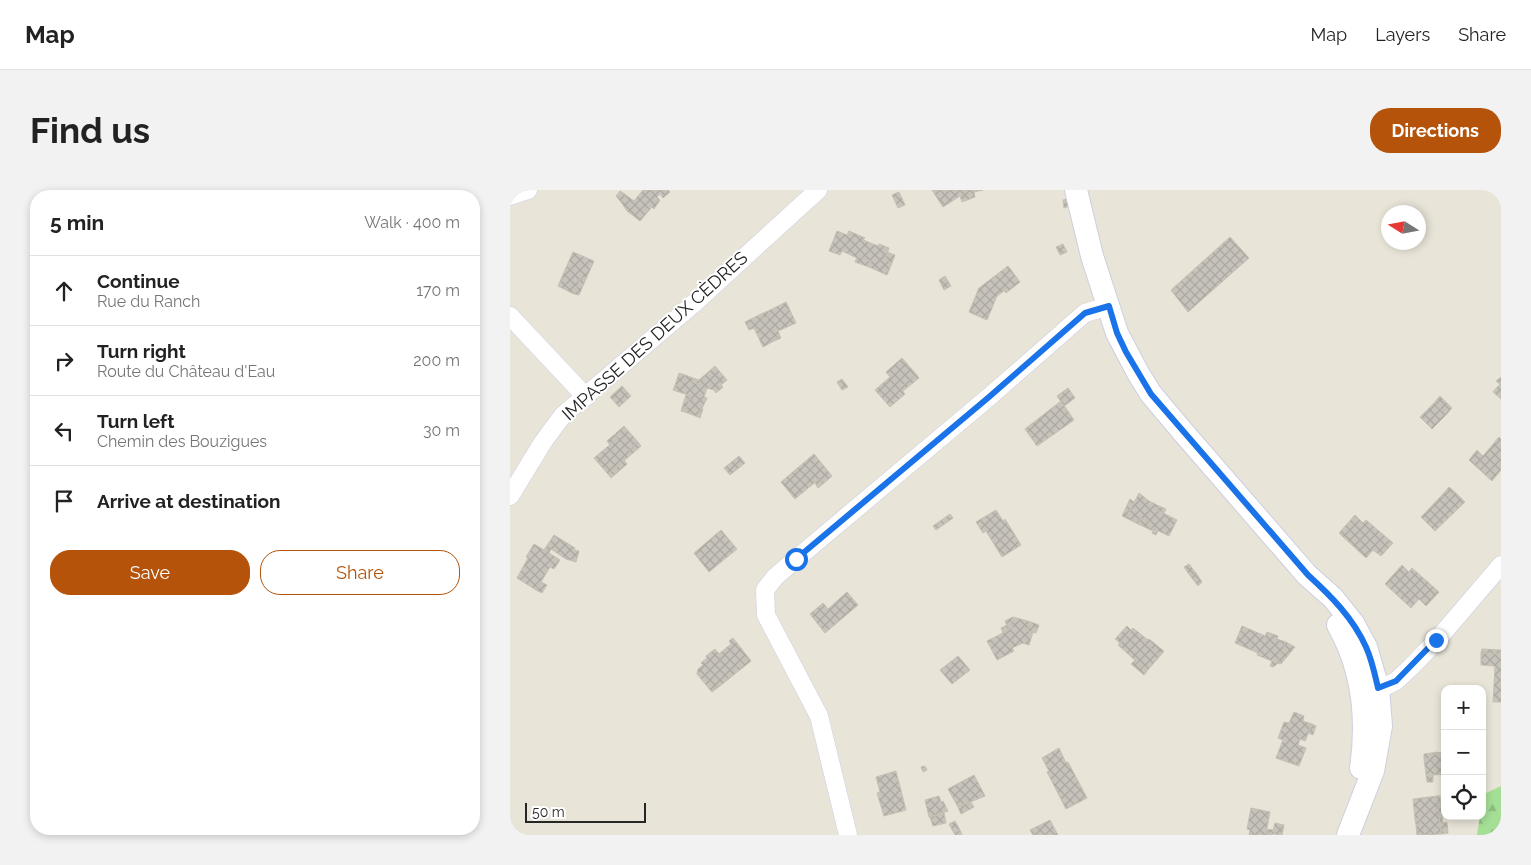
<!DOCTYPE html>
<html lang="en">
<head>
<meta charset="utf-8">
<style>
  body { margin:0; font-family:Raleway,sans-serif; background:#f2f2f2; color:#222 }
  .controls { position:absolute; right:15px; bottom:15px; display:grid; overflow:hidden; border-radius:10px; box-shadow:0 2px 8px #0003 }
  .controls button { width:45px; height:45px; display:grid; place-items:center; padding:0; border:0; border-bottom:1px solid #e0e0e0; background:#fff; color:#222; font:25px sans-serif }
  .compass { position:absolute; left:871px; top:15px; width:45px; height:45px; border-radius:50%; background:#fff; box-shadow:0 2px 8px #0003; rotate:281deg }
  .scale { position:absolute; left:15px; bottom:12px; width:121px; box-sizing:border-box; padding-left:5px; border:2px solid #262626; border-top:0; font-size:14px; line-height:18px; white-space:nowrap; color:#262626; -webkit-text-stroke:4px #fff; paint-order:stroke }
  .stop { position:absolute; width:15px; height:15px; margin:-11px; border:4px solid #1a73e8; border-radius:50%; background:#fff }
  .stop.end { background:#1a73e8; border-color:#fff; box-shadow:0 1px 5px #0008 }
  .list { margin:0; padding:0; list-style:none }
  h2 { display:flex; justify-content:space-between; align-items:center; height:65px; margin:0; padding:0 20px; font-size:21px }
  h2 small { font-size:16px; font-weight:400; color:#767676 }
  .list li { display:grid; grid-template-columns:32px 1fr auto; gap:15px; align-items:center; box-sizing:border-box; height:70px; padding:0 20px; border-top:1px solid #e0e0e0 }
  .list b { display:block; font-size:19px; white-space:nowrap }
  .list p { margin:0; font-size:16px; white-space:nowrap; color:#767676 }
  .list em { font-size:16px; font-style:normal; color:#767676 }
  .actions { display:flex; gap:10px; padding:15px 20px }
  .actions a { flex:1; padding:11px 0; border:1px solid #b45309; border-radius:20px; text-align:center; font-size:18px; color:#b45309 }
  .actions .main { background:#b45309; color:#fff }
  .icon { flex:none; width:28px; height:28px; fill:none; stroke:currentColor; stroke-width:2; stroke-linecap:round; stroke-linejoin:round }
  .map { position:relative; flex:none; width:991px; height:645px; overflow:hidden; border-radius:20px }
  header { display:flex; align-items:center; gap:30px; box-sizing:border-box; height:70px; padding:0 25px; background:#fff; border-bottom:1px solid #e0e0e0 }
  header strong { font-size:24px }
  nav { display:flex; gap:28px; margin-inline-start:auto; font-size:18px }
  .intro { display:flex; align-items:center; justify-content:space-between; box-sizing:border-box; height:120px; padding:0 30px }
  h1 { margin:0; font-size:35px }
  .button { padding:12px 22px; border-radius:20px; background:#b45309; color:#fff; font-size:18px; font-weight:700 }
  main { display:flex; gap:30px; padding:0 30px }
  aside { flex:1; background:#fff; border-radius:20px; box-shadow:0 2px 8px #0003 }
  .map>svg:first-child { display:block }
  .forest { fill:url(#forest-firs) }
  .building { fill:url(#building-cross-hatch); stroke:#c4c0b2 }
  .lines { fill:none; stroke-linecap:round; stroke-linejoin:round }
  .minor-casing { stroke:#cdcee0; stroke-width:19 }
  .tertiary-casing { stroke:#cdcee0; stroke-width:24 }
  .minor { stroke:#fff; stroke-width:18 }
  .tertiary { stroke:#fff; stroke-width:22 }
  .route { stroke:#1a73e8; stroke-width:6 }
  .labels { text-anchor:middle; stroke-width:4; stroke-linejoin:round; paint-order:stroke }
  .street-label { font-size:18px; fill:#262626; stroke:#fff }
</style>
</head>
<body>
<header>
<strong>Map</strong>
<nav><a>Map</a><a>Layers</a><a>Share</a></nav>
</header>
<div class="intro"><h1>Find us</h1><a class="button">Directions</a></div>
<main>
<aside>
<h2>5 min<small>Walk · 400 m</small></h2>
<ul class="list">
<li><svg class="icon" aria-label="ahead" viewBox="0 0 24 24"><path d="M12 20V5M6 11l6-6 6 6"/></svg><div><b>Continue</b><p>Rue du Ranch</p></div><em>170 m</em></li>
<li><svg class="icon" aria-label="right" viewBox="0 0 24 24"><path d="M7 20v-9h11M14 6l5 5-5 5"/></svg><div><b>Turn right</b><p>Route du Château d'Eau</p></div><em>200 m</em></li>
<li><svg class="icon" aria-label="left" viewBox="0 0 24 24"><path d="M17 20v-9H6M10 6l-5 5 5 5"/></svg><div><b>Turn left</b><p>Chemin des Bouzigues</p></div><em>30 m</em></li>
<li><svg class="icon" aria-label="arrive" viewBox="0 0 24 24"><path d="M6 21V4h12l-3 4 3 4H6"/></svg><div><b>Arrive at destination</b></div></li>
</ul>
<div class="actions"><a class="main">Save</a><a>Share</a></div>
</aside>
<div class="map">
<svg width="991" height="645" viewBox="0 0 991 645">
  <defs>
    <pattern id="forest-firs" width="22" height="20" patternUnits="userSpaceOnUse" patternTransform="scale(1.25)"><rect width="22" height="20" fill="#a4df95"/><path d="M5 1l3.5 6h-7zM16 11l3.5 6h-7z" fill="#8dbf80"/></pattern>
    <pattern id="building-cross-hatch" width="8" height="8" patternUnits="userSpaceOnUse" patternTransform="scale(1.25)"><rect width="8" height="8" fill="#c7c3bb"/><path d="M0 0l8 8M0 8l8-8" fill="none" stroke="#aba7a1"/></pattern>
  </defs>
  <rect width="100%" height="100%" fill="#e9e4d8"/>
  <path class="forest" d="M991 596V645H967L970 626H972V605Z"/>
  <path class="building" d="M133 0H158L160 2 153 8 150 4 147 7 150 10 144 19 142 17 130 31 117 21 111 12 116 5 124 11Z
    M422 0H473L464 2 465 7 452 12 450 6 433 17Z
    M110 1 116 5 111 12 106 6Z
    M389 2 395 15 388 18 382 5Z
    M557 9 559 16 554 18 553 10Z
    M327 41 337 45 339 41 355 48 353 50 368 56 369 54 379 58 375 69 382 73 377 85 359 77 361 71 348 65 347 68 332 61 330 65 319 61Z
    M720 47 739 68 678 122 661 100Z
    M553 54 557 62 550 65 546 57Z
    M63 62 84 71 76 89 71 87 64 104 48 96Z
    M377 62 385 65 382 73 375 69Z
    M348 65 361 71 359 77 345 72Z
    M498 76 510 92 496 103 494 101 487 106 477 130 459 122 469 98Z
    M435 86 441 96 434 100 429 90Z
    M71 87 76 89 69 105 64 104Z
    M276 112 286 133 268 141 270 146 261 150 262 152 253 157 244 138 239 140 235 132 251 124 253 130 260 126 258 121Z
    M258 121 260 126 253 130 251 124Z
    M270 146 271 148 262 152 261 150Z
    M392 168 406 184 390 198 395 204 380 217 365 200 380 187 376 182Z
    M205 176 217 190 211 195 213 197 206 203 204 200 197 198 194 207 197 208 188 227 175 222 181 206 163 200 165 195 171 197 175 185 183 188 182 192 187 194 190 192 189 190Z
    M169 183 175 185 171 197 165 195Z
    M406 184 409 188 393 201 390 198Z
    M991 187V209L983 202 990 194 986 191Z
    M183 188 189 190 190 192 187 194 182 192Z
    M332 189 338 197 332 200 327 192Z
    M112 196 121 206 109 217 100 207Z
    M558 198 565 208 554 216 547 206Z
    M176 205 181 206 175 222 171 221Z
    M930 206 942 218 936 225 924 213Z
    M551 211 564 230 527 256 515 239Z
    M924 213 936 225 922 239 910 227Z
    M191 218 193 219 190 228 188 227Z
    M114 236 128 252 119 260 122 264 98 284 84 268 108 248 105 244Z
    M105 244 108 248 100 255 97 251Z
    M989 247 991 249V280L982 291 959 270 967 260 973 266Z
    M128 252 131 256 122 264 119 260Z
    M304 264 322 286 313 294 309 289 285 309 271 292Z
    M229 266 235 273 220 285 214 278Z
    M114 270 117 274 101 288 98 284Z
    M309 289 313 294 308 298 305 293Z
    M939 297 945 302 937 310 932 305Z
    M945 302 955 312 925 341 911 327 932 305 937 310Z
    M629 303 639 311 649 316 647 320 667 330 659 346 638 336 640 332 631 328 628 334 616 328Z
    M620 309 624 312 616 328 612 326Z
    M649 316 656 319 654 323 647 320Z
    M486 320 493 331 495 329 511 355 492 367 476 341 473 343 466 332Z
    M440 324 443 328 426 340 423 336Z
    M845 325 853 333 856 330 883 353 871 366 863 360 856 368 829 343Z
    M631 328 640 332 638 336 648 341 646 345 642 343 643 341 628 334Z
    M211 340 227 359 199 382 184 363Z
    M44 345 65 358 64 360 69 361 66 372 56 369 41 359 39 363 50 370 44 379 40 377 26 400 7 388 18 368 16 367 24 354 34 360Z
    M679 374 686 383 681 387 674 377Z
    M892 375 899 382 902 378 929 402 916 416 909 409 901 418 875 394Z
    M686 383 692 392 688 396 681 387Z
    M31 392 37 395 32 403 26 400Z
    M337 402 348 415 315 443 300 424 313 413 318 419Z
    M503 427 521 432 518 441 523 442 519 455 513 453 502 458 504 461 487 470 477 451 493 443 491 438 497 435 499 440 503 437 501 433Z
    M503 427 501 433 503 437 499 440 495 431Z
    M521 432 529 435 526 443 518 441Z
    M617 436 621 440 610 453 605 449Z
    M732 436 755 446 757 442 768 446 767 449 776 452 767 474 763 477 760 476 762 471 747 465 748 463 725 453Z
    M623 438 638 450 635 453 650 466 637 481 608 455Z
    M223 448 238 467 223 480 226 483 210 496 209 494 201 501 187 484 188 479 193 475 191 473 197 468 196 466 205 459 209 464 221 454 219 451Z
    M639 449 654 461 650 466 635 453Z
    M776 452 785 457 771 474 767 473Z
    M972 459 991 460V464L971 463Z
    M971 463 991 464V512H983L985 476 971 475Z
    M448 466 460 480 442 494 430 480Z
    M238 467 241 471 226 483 223 480Z
    M625 470 637 481 634 485 621 474Z
    M209 494 210 496 202 502 201 501Z
    M784 522 794 526 793 531 802 534 795 551 790 549 788 555 796 558 789 576 766 568 773 550 768 548 774 532 779 533Z
    M802 534 806 536 803 545 798 543Z
    M549 558 556 573 558 572 577 608 556 619 537 582 539 581 532 568Z
    M935 561V584L923 585V592H917L914 569H920V565Z
    M928 562 929 564 920 565V569H914V564Z
    M415 576 417 580 413 582 411 577Z
    M386 581 396 620 374 626 367 603 370 602 366 587Z
    M464 585 475 606 448 617 438 599Z
    M429 606 431 612 433 611 438 621 419 627 415 610Z
    M927 606H930L933 633 937 632 938 643 931 644Z
    M927 606 931 644 907 645 906 635H910L909 628 905 629 903 609Z
    M460 611 464 617 451 624 448 617Z
    M741 618 760 622 756 643 763 645H739L740 640 737 639Z
    M434 623 436 633 423 636 420 627Z
    M909 628 910 635H906L905 629Z
    M540 630 548 645H523L520 640Z
    M445 631 450 640 444 643 439 634Z
    M765 633 774 635 772 645 756 643V639L763 640Z
    M450 640 452 645H445L444 643Z"/>
  <g class="lines">
    <defs>
      <path id="minor" d="M0 6 18 0
        M0 126 76 207
        M0 306 33 252 53 225 181 116 308 0
        M857 500 874 497 886 491 901 477 927 450 991 375
        M338 645 309 526 256 425 255 400 265 387 286 369 479 207 575 123 599 116"/>
      <path id="tertiary" d="M566 0 582 66 607 143 628 183 641 204 673 242 797 385 823 408 843 433 856 457 868 498 871 536 863 581 838 645
        M828 435C853 479 858 529 851 578"/>
    </defs>
    <use href="#minor" class="minor-casing"/>
    <use href="#tertiary" class="tertiary-casing"/>
    <use href="#minor" class="minor"/>
    <use href="#tertiary" class="tertiary"/>
  </g>
  <g class="lines">
    <path class="route" d="M286 369 479 207 575 123 599 116 607 143 616 162 641 204 798 385C821 406 843 428 856 457 862 470 865 485 868 498L886 491 926 450"/>
  </g>
  <g class="labels">
    <g class="street-label">
      <text transform="translate(145 146) rotate(-42)" y="6">IMPASSE DES DEUX CÈDRES</text>
    </g>
  </g>
</svg>
<div class="controls">
<button>+</button>
<button>−</button>
<button><svg class="icon" aria-label="locate" viewBox="0 0 24 24"><circle cx="12" cy="12" r="6"/><path d="M12 2v4M12 18v4M2 12h4M18 12h4"/></svg></button>
</div>
<svg class="compass" viewBox="-18 -18 36 36"><path d="M0-13l5 13h-10z" fill="#e53935"/><path d="M0 13l5-13h-10z" fill="#767676"/></svg>
<div class="scale">50 m</div>
<div class="stop" style="left:286px;top:369px"></div>
<div class="stop end" style="left:926px;top:450px"></div>
</div>
</main>
</body>
</html>
